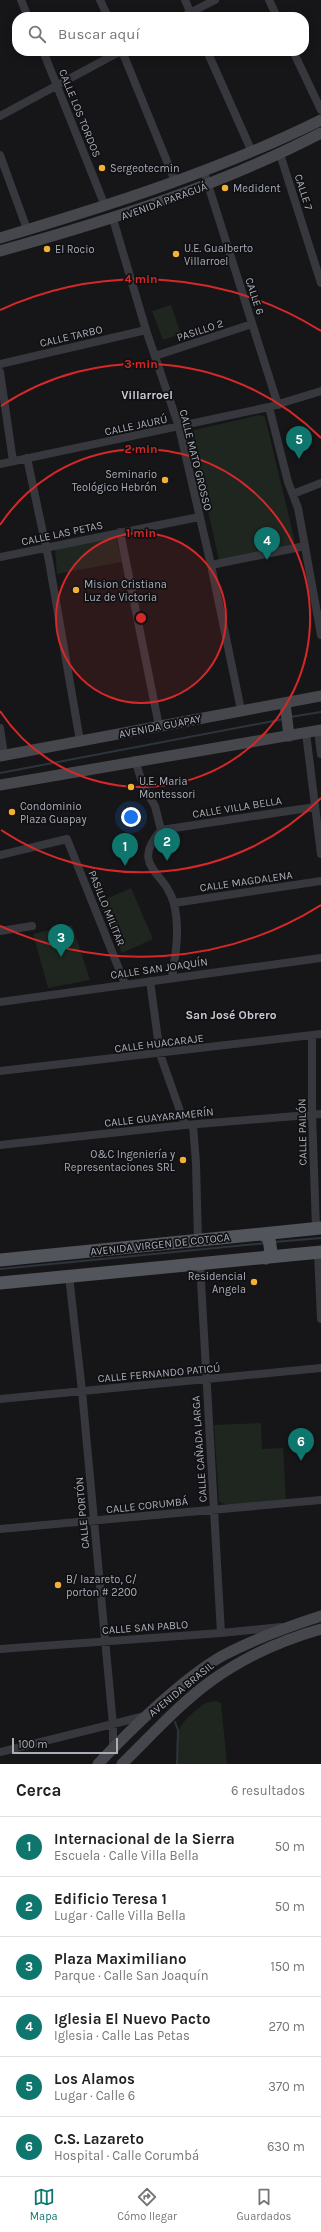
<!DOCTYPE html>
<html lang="es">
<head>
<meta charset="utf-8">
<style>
  body { margin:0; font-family:Karla,sans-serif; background:#f6f6f6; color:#222 }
  .scale { position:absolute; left:12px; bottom:10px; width:106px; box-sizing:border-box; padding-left:4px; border:2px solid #a8adb8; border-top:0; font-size:11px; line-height:14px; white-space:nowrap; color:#a8adb8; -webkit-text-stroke:3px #111113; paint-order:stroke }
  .you { position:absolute; left:131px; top:817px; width:14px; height:14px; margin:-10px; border:3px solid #fff; border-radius:50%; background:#1a73e8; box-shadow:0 0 0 6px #1a73e833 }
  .badge { display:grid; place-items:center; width:26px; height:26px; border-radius:50%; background:#0f766e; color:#fff; font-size:13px; font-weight:700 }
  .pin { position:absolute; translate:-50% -33px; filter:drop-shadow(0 1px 2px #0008) }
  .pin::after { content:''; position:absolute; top:21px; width:14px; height:12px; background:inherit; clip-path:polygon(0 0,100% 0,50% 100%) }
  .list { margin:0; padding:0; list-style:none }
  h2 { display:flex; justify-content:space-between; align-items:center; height:52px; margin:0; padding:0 16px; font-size:17px }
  h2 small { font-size:13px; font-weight:400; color:#767676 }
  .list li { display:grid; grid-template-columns:26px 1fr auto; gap:12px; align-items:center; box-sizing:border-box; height:60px; padding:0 16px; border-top:1px solid #e0e0e0 }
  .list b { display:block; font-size:15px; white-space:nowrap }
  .list p { margin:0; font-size:13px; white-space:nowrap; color:#767676 }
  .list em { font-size:13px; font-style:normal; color:#767676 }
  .icon { flex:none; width:22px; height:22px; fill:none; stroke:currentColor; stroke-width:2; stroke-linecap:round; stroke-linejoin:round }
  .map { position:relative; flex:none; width:321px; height:1764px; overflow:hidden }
  .search { position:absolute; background:#fff; box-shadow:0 2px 10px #0003; left:12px; right:12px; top:12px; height:44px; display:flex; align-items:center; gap:10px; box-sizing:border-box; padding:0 14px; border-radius:16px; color:#767676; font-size:15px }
  .sheet { height:412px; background:#fff }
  nav { display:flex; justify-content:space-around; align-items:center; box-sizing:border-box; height:56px; border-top:1px solid #e0e0e0; background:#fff; font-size:11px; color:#767676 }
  nav a { display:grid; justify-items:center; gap:2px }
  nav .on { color:#0f766e }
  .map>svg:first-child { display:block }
  .green { fill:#1e261f }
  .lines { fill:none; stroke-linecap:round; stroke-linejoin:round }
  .stream { stroke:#2c353c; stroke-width:2 }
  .minor { stroke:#37383d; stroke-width:8 }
  .secondary { stroke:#45474d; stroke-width:11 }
  .primary { stroke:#53555c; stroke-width:13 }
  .ring { fill:none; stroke:#d62828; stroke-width:2 }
  .poi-dot { fill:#f2b134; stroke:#111113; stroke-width:1.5 }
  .labels { text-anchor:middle; stroke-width:3.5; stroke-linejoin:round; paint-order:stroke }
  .street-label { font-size:11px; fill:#a8adb8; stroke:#111113 }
  .poi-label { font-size:11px; fill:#a8adb8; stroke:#111113; text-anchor:start }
  .neighbourhood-label { font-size:12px; font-weight:bold; fill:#c9ccd4; stroke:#111113 }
  .centre { fill:#d62828; stroke:#111113; stroke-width:2 }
  .ring-label { font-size:12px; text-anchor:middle; font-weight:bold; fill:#d62828; stroke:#111113; stroke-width:3.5; stroke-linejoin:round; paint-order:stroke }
</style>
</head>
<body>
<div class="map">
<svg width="321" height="1764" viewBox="0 0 321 1764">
  <rect width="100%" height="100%" fill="#161618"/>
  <path class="green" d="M171 305 181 334 163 340 152 311Z
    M259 415 265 417 295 542 293 545 219 560 190 431Z
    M116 537 122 562 57 574 55 549Z
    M131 888 153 939 122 953 99 902Z
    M72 925 90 980 48 988 33 934Z
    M261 1423 262 1449 283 1448 286 1499 228 1505 219 1502 214 1425Z
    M217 1701 221 1703 227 1764H177C177 1738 173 1729 195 1711 203 1704 206 1702 217 1701Z"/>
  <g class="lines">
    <path class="stream" d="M290 717 321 712
      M0 773 284 719
      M274 1242 321 1238
      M0 1269 266 1243
      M175 1722 178 1730 177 1764"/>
    <path class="minor" d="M21 0 28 17
      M100 0 108 17
      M185 0 192 16
      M269 0 277 17
      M182 17 215 0
      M43 51 105 206
      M122 51 175 181
      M207 51 252 152
      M293 51 321 110
      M0 116 121 51
      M280 154 321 283
      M0 155 27 229
      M204 172 278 405
      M113 219 146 330 179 427 211 565 241 710
      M155 356 252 324
      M0 364 146 330
      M0 372 13 461
      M269 407 288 482 298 508 321 635
      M27 458 49 561 80 741
      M0 464 269 407 321 391
      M293 494 321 483
      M120 532 159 726
      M0 557 199 517
      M211 565 305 546
      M0 728 4 755
      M318 731 321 754
      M306 733 321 854
      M135 760 144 788 155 806 161 830C129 867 166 871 174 904 180 928 176 953 172 977
      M161 830 315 807
      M0 855 67 839 125 984
      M174 903 321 881
      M0 931 32 926
      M150 981 160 1054 185 1125
      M0 1002 321 958
      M312 1035V1114L316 1228
      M0 1071 321 1034
      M193 1125 196 1163 198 1240
      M0 1145 185 1125 321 1114
      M318 1252 321 1319
      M200 1264 221 1633
      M69 1276 82 1391 113 1725V1748
      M0 1399 321 1368
      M0 1529 321 1500
      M0 1649 221 1633 281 1627
      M0 1752 145 1716"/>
    <path class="secondary" d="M0 238C110 205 218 171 321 120
      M0 251C111 220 219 186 321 133
      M285 703 289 736
      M0 756 321 696
      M0 785 321 730
      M98 1764C130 1730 182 1679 222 1656 254 1639 287 1627 321 1616
      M122 1764C151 1736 178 1705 211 1681 244 1657 282 1640 321 1629"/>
    <path class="primary" d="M263 1234 269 1239 271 1252 266 1258
      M0 1260 321 1228
      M0 1283 321 1252"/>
  </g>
  <circle cx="141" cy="618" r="85" fill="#d62828" fill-opacity=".12"/>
  <g class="ring">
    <circle cx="141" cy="618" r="85"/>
    <path d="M0 525A169 169 0 1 1 0 711"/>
    <path d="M321 798A254 254 0 0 1 1 830M1 406A254 254 0 0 1 321 438"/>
    <path d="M321 905A339 339 0 0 1 0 926M0 310A339 339 0 0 1 321 331"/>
  </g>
  <g class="poi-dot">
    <circle cx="102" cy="168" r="4"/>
    <circle cx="225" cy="188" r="4"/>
    <circle cx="47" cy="249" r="4"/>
    <circle cx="176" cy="254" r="4"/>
    <circle cx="165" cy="480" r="4"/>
    <circle cx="76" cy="590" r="4"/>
    <circle cx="131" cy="787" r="4"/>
    <circle cx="12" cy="812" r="4"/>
    <circle cx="183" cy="1160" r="4"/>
    <circle cx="254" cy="1282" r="4"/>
    <circle cx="58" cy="1585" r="4"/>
  </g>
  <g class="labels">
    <g class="street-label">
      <text transform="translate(80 113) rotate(68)" y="4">CALLE LOS TORDOS</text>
      <text transform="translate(304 192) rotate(72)" y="4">CALLE 7</text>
      <text transform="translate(164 201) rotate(-20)" y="4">AVENIDA PARAGUÁ</text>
      <text transform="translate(255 296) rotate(72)" y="4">CALLE 6</text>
      <text transform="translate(200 330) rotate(-18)" y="4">PASILLO 2</text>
      <text transform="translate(71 336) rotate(-13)" y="4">CALLE TARBO</text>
      <text transform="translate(136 425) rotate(-12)" y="4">CALLE JAURÚ</text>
      <text transform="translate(196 460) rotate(76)" y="4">CALLE MATO GROSSO</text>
      <text transform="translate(62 533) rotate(-12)" y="4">CALLE LAS PETAS</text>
      <text transform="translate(160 726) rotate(-11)" y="4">AVENIDA GUAPAY</text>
      <text transform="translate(237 807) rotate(-9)" y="4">CALLE VILLA BELLA</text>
      <text transform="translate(246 881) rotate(-8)" y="4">CALLE MAGDALENA</text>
      <text transform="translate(107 908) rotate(68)" y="4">PASILLO MILITAR</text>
      <text transform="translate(159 968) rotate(-8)" y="4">CALLE SAN JOAQUÍN</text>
      <text transform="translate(159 1043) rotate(-7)" y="4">CALLE HUACARAJE</text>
      <text transform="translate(159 1117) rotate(-6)" y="4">CALLE GUAYARAMERÍN</text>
      <text transform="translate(302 1132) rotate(-91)" y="4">CALLE PAILÓN</text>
      <text transform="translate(160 1244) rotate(-6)" y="4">AVENIDA VIRGEN DE COTOCA</text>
      <text transform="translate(159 1373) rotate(-5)" y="4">CALLE FERNANDO PATICÚ</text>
      <text transform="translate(199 1449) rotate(-94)" y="4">CALLE CAÑADA LARGA</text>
      <text transform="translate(147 1505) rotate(-6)" y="4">CALLE CORUMBÁ</text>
      <text transform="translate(82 1513) rotate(-95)" y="4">CALLE PORTÓN</text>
      <text transform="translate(145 1627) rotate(-4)" y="4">CALLE SAN PABLO</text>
      <text transform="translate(181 1689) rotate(-39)" y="4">AVENIDA BRASIL</text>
    </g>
    <g class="poi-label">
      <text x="110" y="172">Sergeotecmin</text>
      <text x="233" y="192">Medident</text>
      <text x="184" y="252">U.E. Gualberto<tspan x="184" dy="13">Villarroel</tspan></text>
      <text x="55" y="253">El Rocio</text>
      <text x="157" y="478" text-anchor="end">Seminario<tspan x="157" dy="13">Teológico Hebrón</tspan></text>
      <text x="84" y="588">Mision Cristiana<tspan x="84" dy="13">Luz de Victoria</tspan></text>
      <text x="139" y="785">U.E. Maria<tspan x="139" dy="13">Montessori</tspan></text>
      <text x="20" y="810">Condominio<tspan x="20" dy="13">Plaza Guapay</tspan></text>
      <text x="175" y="1158" text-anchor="end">O&amp;C Ingeniería y<tspan x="175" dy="13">Representaciones SRL</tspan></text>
      <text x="246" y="1280" text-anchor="end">Residencial<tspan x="246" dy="13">Angela</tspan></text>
      <text x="66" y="1583">B/ lazareto, C/<tspan x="66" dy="13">porton # 2200</tspan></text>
    </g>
    <g class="neighbourhood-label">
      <text x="147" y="399">Villarroel</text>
      <text x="231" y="1019">San José Obrero</text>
    </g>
  </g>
  <circle cx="141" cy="618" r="6" class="centre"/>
  <g class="ring-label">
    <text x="141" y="283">4 min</text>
    <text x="141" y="368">3 min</text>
    <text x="141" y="453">2 min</text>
    <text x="141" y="537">1 min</text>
  </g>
</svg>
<div class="scale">100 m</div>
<div class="you"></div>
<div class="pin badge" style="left:125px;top:866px">1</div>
<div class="pin badge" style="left:167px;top:861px">2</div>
<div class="pin badge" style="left:61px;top:957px">3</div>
<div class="pin badge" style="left:267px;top:560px">4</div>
<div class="pin badge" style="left:299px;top:459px">5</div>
<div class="pin badge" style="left:301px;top:1461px">6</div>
<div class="search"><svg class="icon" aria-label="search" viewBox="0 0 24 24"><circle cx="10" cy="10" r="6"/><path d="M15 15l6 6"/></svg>Buscar aquí</div>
</div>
<section class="sheet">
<h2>Cerca<small>6 resultados</small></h2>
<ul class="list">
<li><span class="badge">1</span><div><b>Internacional de la Sierra</b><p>Escuela · Calle Villa Bella</p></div><em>50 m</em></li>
<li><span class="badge">2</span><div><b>Edificio Teresa 1</b><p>Lugar · Calle Villa Bella</p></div><em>50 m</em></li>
<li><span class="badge">3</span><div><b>Plaza Maximiliano</b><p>Parque · Calle San Joaquín</p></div><em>150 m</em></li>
<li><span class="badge">4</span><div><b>Iglesia El Nuevo Pacto</b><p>Iglesia · Calle Las Petas</p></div><em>270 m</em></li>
<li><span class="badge">5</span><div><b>Los Alamos</b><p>Lugar · Calle 6</p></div><em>370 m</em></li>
<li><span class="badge">6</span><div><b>C.S. Lazareto</b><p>Hospital · Calle Corumbá</p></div><em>630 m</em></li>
</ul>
</section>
<nav>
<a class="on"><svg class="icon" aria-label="map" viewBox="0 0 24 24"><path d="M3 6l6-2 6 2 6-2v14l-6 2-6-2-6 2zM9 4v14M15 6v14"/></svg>Mapa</a>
<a><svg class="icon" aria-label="directions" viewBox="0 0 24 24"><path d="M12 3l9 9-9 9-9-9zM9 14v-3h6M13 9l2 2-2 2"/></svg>Cómo llegar</a>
<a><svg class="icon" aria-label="saved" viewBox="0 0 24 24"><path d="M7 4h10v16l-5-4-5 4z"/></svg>Guardados</a>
</nav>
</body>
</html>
